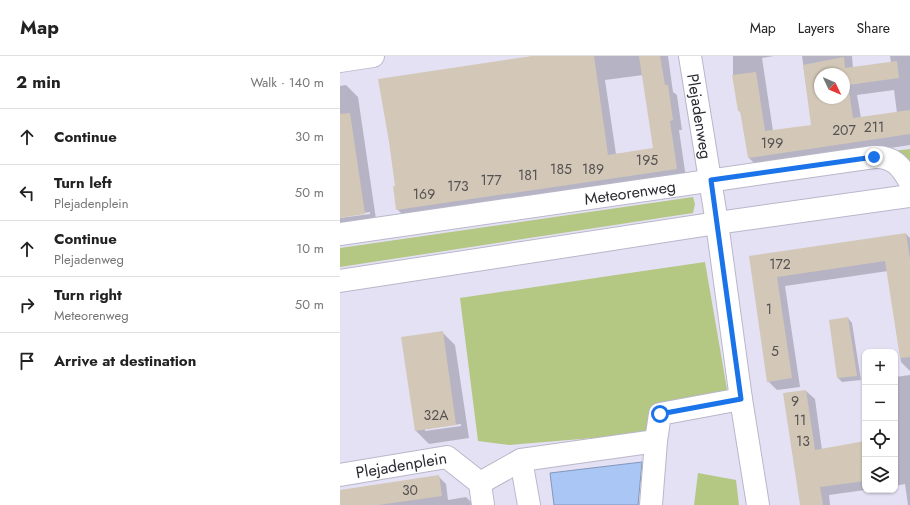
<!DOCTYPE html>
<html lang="en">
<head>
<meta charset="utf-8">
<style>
  body { margin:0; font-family:Jost,sans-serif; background:#f6f6f6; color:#222 }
  .controls { position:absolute; right:12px; bottom:12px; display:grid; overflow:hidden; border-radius:8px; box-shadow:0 1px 3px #0004 }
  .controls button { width:36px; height:36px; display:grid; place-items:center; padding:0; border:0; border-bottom:1px solid #e0e0e0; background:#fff; color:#222; font:20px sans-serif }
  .compass { position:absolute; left:474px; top:12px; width:36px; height:36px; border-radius:50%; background:#fff; box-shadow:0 1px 3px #0004; rotate:134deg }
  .stop { position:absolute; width:12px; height:12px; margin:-9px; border:3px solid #1a73e8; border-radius:50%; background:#fff }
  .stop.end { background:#1a73e8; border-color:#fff; box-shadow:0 1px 4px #0008 }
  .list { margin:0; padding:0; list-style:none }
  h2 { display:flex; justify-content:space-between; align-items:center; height:52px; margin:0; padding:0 16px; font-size:17px }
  h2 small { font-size:13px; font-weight:400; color:#767676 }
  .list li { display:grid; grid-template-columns:26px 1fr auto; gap:12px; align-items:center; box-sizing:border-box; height:56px; padding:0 16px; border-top:1px solid #e0e0e0 }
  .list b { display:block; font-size:15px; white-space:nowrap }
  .list p { margin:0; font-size:13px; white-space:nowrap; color:#767676 }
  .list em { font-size:13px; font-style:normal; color:#767676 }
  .icon { flex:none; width:22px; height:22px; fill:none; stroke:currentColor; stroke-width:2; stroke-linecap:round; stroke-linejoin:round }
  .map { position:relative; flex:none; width:570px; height:449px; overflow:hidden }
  header { display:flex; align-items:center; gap:24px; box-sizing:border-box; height:56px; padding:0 20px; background:#fff; border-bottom:1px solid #e0e0e0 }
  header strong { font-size:19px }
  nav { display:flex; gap:22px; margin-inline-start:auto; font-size:14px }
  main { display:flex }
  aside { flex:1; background:#fff }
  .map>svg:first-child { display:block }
  .green { fill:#b4c783 }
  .water { fill:#a9c6f4; stroke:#8397ba }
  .shadow { fill:#0003; fill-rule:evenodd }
  .building { fill:#d3c8b7; fill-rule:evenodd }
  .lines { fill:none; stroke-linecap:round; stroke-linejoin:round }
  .street-casing { stroke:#b9b7c9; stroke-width:24 }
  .secondary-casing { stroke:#b9b7c9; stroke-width:24 }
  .street { stroke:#fff; stroke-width:22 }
  .secondary { stroke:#fff; stroke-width:22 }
  .route { stroke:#1a73e8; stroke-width:5 }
  .labels { text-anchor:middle; stroke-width:3; stroke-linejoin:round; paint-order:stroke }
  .number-label { font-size:14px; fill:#555252 }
  .street-label { font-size:16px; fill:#2b2a31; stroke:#e4e1f5 }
</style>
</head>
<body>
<header>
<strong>Map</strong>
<nav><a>Map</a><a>Layers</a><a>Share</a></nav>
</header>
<main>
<aside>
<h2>2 min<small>Walk · 140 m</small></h2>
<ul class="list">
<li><svg class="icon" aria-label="ahead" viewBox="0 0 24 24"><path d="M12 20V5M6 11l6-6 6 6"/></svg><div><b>Continue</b></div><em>30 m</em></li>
<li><svg class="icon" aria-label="left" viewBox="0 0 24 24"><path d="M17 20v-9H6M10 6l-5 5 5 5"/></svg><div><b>Turn left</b><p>Plejadenplein</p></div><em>50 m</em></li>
<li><svg class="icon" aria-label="ahead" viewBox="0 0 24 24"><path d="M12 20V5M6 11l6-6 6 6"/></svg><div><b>Continue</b><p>Plejadenweg</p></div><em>10 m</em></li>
<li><svg class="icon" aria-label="right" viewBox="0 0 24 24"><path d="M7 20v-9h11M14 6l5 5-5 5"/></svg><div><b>Turn right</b><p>Meteorenweg</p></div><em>50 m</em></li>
<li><svg class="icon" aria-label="arrive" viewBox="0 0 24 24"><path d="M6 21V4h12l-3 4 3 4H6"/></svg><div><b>Arrive at destination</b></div></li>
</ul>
</aside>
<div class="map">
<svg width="570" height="449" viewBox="0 0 570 449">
  <rect width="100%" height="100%" fill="#e4e1f5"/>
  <path class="green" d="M570 93V108L553 95Z
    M353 141 355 148 353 157 0 211V192Z
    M365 206 388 339 312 354 313 377 169 389 138 385 120 242 269 220Z
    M358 417 396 424 399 449H354Z"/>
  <path class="water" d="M302 406 298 449H214L210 417Z"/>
  <path class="shadow" d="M200 0H328L333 36 337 39 342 74H339L346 122 67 163 57 153ZM303 19 314 93 276 98 265 24Z
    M393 0H434L422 2 433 75 472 70 462 0H512L513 12 551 7 550 0H570V89L419 112 409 102 402 58 399 55 393 19ZM480 18H504V42H480ZM554 34 557 57 521 62 517 39Z
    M6 29 18 41 37 170 0 175V162L30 158V156L0 160V30Z
    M566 178 570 182V315L561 306 548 215 445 230 460 331 437 334 428 325 410 201Z
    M508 262 512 267 521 324 502 326 498 322Z
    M102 276 115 289 129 382 89 388 76 375ZM121 368V370L85 375V373Z
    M570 319V449H568L565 428 555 430V383L558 382 555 360V321Z
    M466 335 475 343 482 394 525 387V434L489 439 490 449H461Z
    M98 420 106 428 108 444 126 441 134 449H0V435Z"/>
  <path class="building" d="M192 0H254L268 99 313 92 299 0H320L325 29H328L333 64 330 65 337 113 56 154 53 130H55L49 86 38 23Z
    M504 1 505 12 557 5 559 22 508 29 513 62 570 54V78L408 102 400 55H398L392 19 416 16 425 75 471 69 463 9ZM480 18H504V42H480Z
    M10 57 25 158 0 162V58Z
    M566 177 570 204V301L560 302 545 205 437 221 452 322 427 326 409 200Z
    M508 261 517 320 497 322 489 264Z
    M103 275 116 369 75 375 61 281Z
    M466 334 475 394 525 385V425L480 431 483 449H460L446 357 443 337Z
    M99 419 102 440 38 449H0V434Z"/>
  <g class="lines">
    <defs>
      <g id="street">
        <path id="s1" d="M350 0 377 167 401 343 418 449"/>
        <path d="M0 5 33 0"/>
        <path id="s2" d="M0 178 534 101C553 100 561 110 570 126"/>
        <path d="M181 404 189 449"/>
        <path id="s3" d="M0 419 107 401 140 427 143 449"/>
        <path d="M140 427 181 404 316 385 320 358 401 343"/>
        <path d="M311 449 316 385"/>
      </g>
      <path id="secondary" d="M0 225 377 167 570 140"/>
    </defs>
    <use href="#street" class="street-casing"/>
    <use href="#secondary" class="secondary-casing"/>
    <use href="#street" class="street"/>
    <use href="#secondary" class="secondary"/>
  </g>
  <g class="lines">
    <path class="route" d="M320 358 401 343 371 124 534 101"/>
  </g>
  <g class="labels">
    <g class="number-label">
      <text x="534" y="76">211</text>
      <text x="504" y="79">207</text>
      <text x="432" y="92">199</text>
      <text x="307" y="109">195</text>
      <text x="221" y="118">185</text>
      <text x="253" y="118">189</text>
      <text x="188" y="124">181</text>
      <text x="151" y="129">177</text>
      <text x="118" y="135">173</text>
      <text x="84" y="143">169</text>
      <text x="440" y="213">172</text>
      <text x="429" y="258">1</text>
      <text x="435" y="300">5</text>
      <text x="455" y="350">9</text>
      <text x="96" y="364">32A</text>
      <text x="460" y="369">11</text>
      <text x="463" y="390">13</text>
      <text x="70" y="439">30</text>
    </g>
    <g class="street-label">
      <text dy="6" stroke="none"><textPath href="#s1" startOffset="61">Plejadenweg</textPath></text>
      <text dy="6" stroke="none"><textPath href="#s2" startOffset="293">Meteorenweg</textPath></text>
      <text dy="6" stroke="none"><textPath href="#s3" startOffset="62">Plejadenplein</textPath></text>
    </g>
  </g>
</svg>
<div class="controls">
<button>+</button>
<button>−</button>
<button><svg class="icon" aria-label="locate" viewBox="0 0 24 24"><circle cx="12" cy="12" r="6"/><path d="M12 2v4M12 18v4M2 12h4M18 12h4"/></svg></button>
<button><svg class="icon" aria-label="layers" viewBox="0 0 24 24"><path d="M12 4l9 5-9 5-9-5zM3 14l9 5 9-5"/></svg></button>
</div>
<svg class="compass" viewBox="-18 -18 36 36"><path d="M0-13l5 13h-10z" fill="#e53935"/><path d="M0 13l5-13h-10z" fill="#767676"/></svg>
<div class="stop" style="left:320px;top:358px"></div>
<div class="stop end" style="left:534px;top:101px"></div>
</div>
</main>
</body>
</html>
